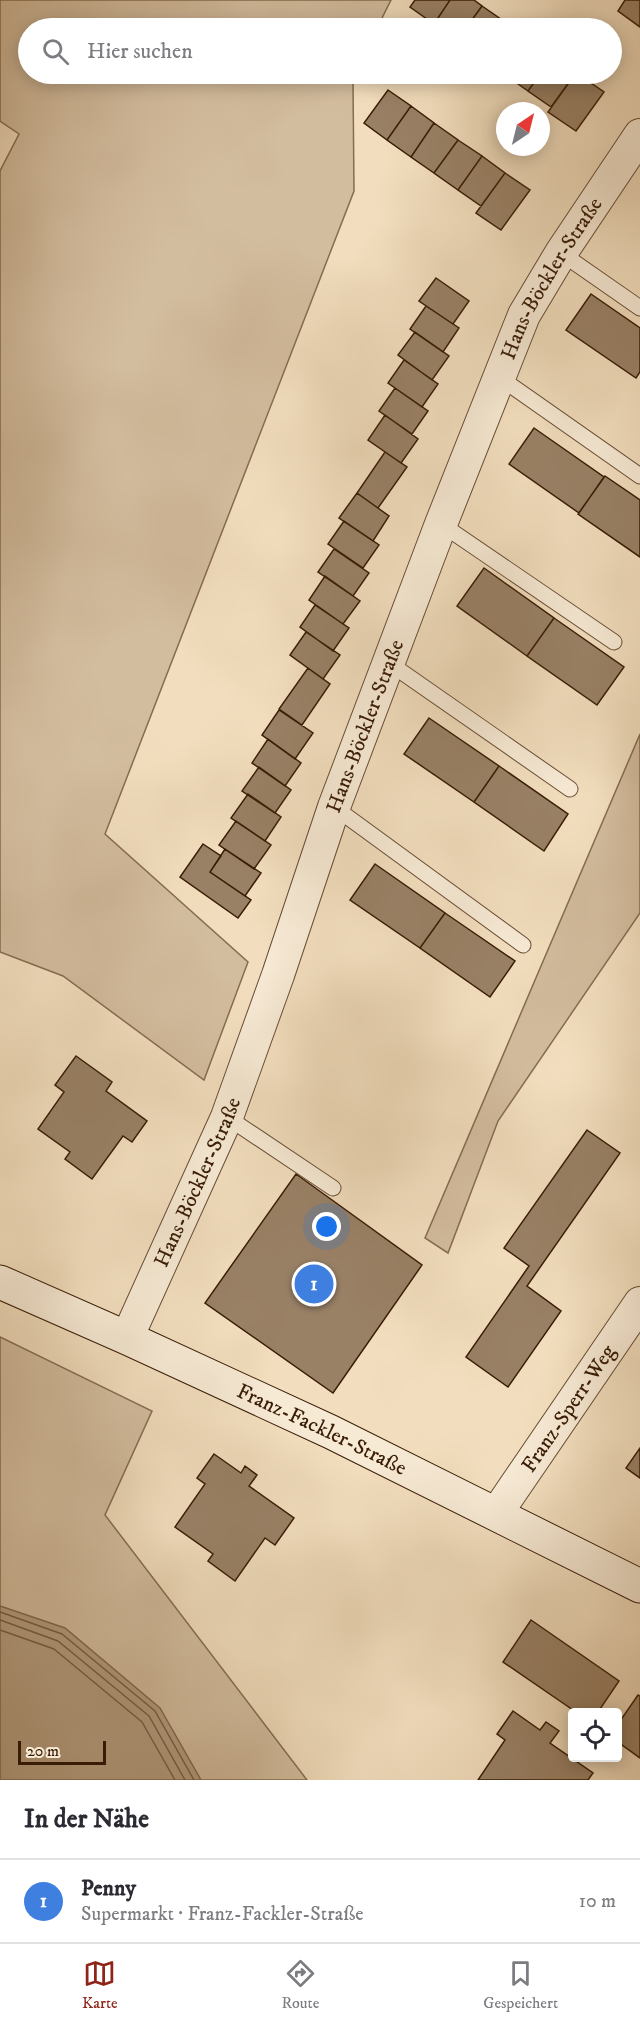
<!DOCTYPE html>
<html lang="de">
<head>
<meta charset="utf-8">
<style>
  body { margin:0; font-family:"IM FELL DW Pica",serif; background:#f2f2f3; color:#2b2b33 }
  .controls { position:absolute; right:18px; bottom:18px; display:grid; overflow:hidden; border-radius:6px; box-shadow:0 3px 15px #0003 }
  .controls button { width:54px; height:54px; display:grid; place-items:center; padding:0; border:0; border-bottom:2px solid #e1e1e2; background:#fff; color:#2b2b33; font:30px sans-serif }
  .compass { position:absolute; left:496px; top:102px; width:54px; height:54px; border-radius:50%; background:#fff; box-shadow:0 3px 15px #0003; rotate:35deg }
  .scale { position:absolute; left:18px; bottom:15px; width:88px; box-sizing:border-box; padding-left:6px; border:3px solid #391c06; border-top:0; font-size:16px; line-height:21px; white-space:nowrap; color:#391c06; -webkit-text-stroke:4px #f7ead5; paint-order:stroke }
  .you { position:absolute; left:327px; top:1227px; width:21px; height:21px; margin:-15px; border:4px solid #fff; border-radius:50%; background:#1a73e8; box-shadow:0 0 0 9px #1a73e833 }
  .badge { display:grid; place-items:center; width:39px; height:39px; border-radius:50%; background:#8f2418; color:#fff; font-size:20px; font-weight:700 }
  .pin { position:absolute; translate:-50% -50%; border:3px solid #fff; box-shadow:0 2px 6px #0006 }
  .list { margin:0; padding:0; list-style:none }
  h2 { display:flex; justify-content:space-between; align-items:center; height:78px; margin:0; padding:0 24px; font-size:26px }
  h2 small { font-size:20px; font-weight:400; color:#7c7c81 }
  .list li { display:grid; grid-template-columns:39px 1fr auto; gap:18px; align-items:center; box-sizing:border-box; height:84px; padding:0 24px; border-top:2px solid #e1e1e2 }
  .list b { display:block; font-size:22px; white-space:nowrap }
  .list p { margin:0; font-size:20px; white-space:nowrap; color:#7c7c81 }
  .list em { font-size:20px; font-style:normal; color:#7c7c81 }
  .icon { flex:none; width:33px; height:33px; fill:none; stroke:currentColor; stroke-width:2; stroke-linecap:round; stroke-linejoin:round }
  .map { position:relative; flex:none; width:640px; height:1780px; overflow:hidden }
  .search { position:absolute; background:#fff; box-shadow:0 3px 15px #0003; left:18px; right:18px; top:18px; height:66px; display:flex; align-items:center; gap:15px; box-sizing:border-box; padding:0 21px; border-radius:33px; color:#7c7c81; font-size:22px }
  .sheet { height:162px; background:#fff }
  nav { display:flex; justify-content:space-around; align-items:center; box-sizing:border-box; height:84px; border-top:2px solid #e1e1e2; background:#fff; font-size:16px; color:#7c7c81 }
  nav a { display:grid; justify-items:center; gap:3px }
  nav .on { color:#8f2418 }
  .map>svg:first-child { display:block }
  .green { fill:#d3bd9f; stroke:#866c52; stroke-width:1.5 }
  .water { fill:#b39c7f; stroke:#82694f; stroke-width:1.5 }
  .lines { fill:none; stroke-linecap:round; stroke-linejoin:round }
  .shore { stroke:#765c42; stroke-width:1.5 }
  .building { fill:#998166; stroke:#391c06; stroke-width:1.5 }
  .lane-casing { stroke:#674c34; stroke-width:17 }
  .street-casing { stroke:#674c34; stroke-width:34 }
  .secondary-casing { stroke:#391c06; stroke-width:35 }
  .lane { stroke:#f7ead5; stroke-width:15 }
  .street { stroke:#f7ead5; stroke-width:32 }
  .secondary { stroke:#f7ead5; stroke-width:33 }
  .labels { text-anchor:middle; stroke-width:4.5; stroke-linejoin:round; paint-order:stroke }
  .street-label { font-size:21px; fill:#391c06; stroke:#f7ead5 }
</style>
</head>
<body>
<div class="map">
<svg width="640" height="1780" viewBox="0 0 640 1780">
  <rect width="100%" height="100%" fill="#f2debe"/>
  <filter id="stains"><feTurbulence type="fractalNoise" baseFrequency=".00333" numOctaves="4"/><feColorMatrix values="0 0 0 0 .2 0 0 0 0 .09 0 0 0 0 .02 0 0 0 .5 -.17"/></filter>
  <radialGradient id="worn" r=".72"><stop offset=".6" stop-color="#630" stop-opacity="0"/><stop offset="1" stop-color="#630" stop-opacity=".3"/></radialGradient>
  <path class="green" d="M0 0H391L377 28H28V74H357L353 82 354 191 105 834 248 962 204 1080 63 976 0 952V171L19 134 0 121Z
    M640 734V913L498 1121 448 1253 425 1238Z
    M0 1337 152 1411 105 1515 307 1780H0Z"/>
  <path class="water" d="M0 1606 65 1628 160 1708 201 1780H0Z"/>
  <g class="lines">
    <path class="shore" d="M0 1612 62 1634 155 1711 194 1780
      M0 1620 58 1641 149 1716 185 1780
      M0 1630 54 1649 142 1722 175 1780"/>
  </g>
  <path class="building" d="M415 0H450L434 24 410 7Z
    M450 0H474L482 6 466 28H440L434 24Z
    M625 0H640V27L618 11Z
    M482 6 505 22 501 28H466Z
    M504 74H540L528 91Z
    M540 74H575L551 107 528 91Z
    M575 74H578L604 92 576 131 548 112Z
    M388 90 411 106 387 140 364 123Z
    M411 106 434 123 411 157 387 140Z
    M434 123 458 140 434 173 411 157Z
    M458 140 482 156 458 190 434 173Z
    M482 156 505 173 481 206 458 190Z
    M505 173 530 190 501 230 476 213Z
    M436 278 469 301 453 324 419 301Z
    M591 294 640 328V372L636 378 566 330Z
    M426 306 459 328 443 352 410 329Z
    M415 332 449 356 432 380 398 355Z
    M404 360 438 384 422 407 388 383Z
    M395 388 428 411 412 434 379 411Z
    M385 415 418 439 401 463 368 440Z
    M534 428 604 477 579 513 509 464Z
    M385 452 407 467 378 508 357 493Z
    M605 476 640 500V557L578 514Z
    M357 493 389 516 373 541 339 518Z
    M344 521 379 545 363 568 328 544Z
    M334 549 369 573 353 596 318 572Z
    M484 568 554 618 527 656 457 606Z
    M325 576 360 601 343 624 309 600Z
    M315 605 349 628 333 651 300 627Z
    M554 618 624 667 597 705 527 656Z
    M306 632 340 655 323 679 290 655Z
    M308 668 330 684 302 725 279 709Z
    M279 710 313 733 295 759 262 735Z
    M429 718 499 766 474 802 404 754Z
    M268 739 301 763 285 786 252 763Z
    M499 766 568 814 544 851 474 802Z
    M259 767 291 790 275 813 242 791Z
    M248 794 281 817 265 841 231 818Z
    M236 821 271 845 254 869 219 845Z
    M203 844 221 856 210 872 251 900 238 918 180 877Z
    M225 849 261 873 245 896 210 872Z
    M375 864 445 913 420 948 350 900Z
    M445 913 515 961 490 997 420 948Z
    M76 1056 112 1082 106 1091 147 1121 132 1142 123 1136 92 1179 65 1159 70 1152 38 1129 64 1092 55 1085Z
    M587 1130 620 1153 527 1286 561 1311 508 1387 466 1357 529 1266 504 1248Z
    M296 1174 422 1265 333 1393 205 1303Z
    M640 1448V1478L626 1468Z
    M214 1454 241 1473 245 1466 257 1475 249 1486 294 1518 275 1545 265 1538 235 1581 208 1561 213 1554 175 1527 205 1484 197 1478Z
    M531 1620 619 1681 598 1712H576L503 1662Z
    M638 1695 640 1696V1758L618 1742V1724Z
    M513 1711 540 1730 546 1722 559 1731 550 1743 593 1773 588 1780H478L505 1740 497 1734Z"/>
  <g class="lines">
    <defs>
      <path id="lane" d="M561 253 640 308
        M499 377 640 476
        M441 524 614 642
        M389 663 570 789
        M334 807 523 945
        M227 1117 333 1188"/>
      <g id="street">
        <path id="s1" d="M127 1338 227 1117 278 975 334 807 441 524 524 315 561 253 640 135"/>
        <path id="s2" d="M496 1514 640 1303"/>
      </g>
      <g id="secondary">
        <path id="s3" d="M0 1282 127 1338 331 1432 640 1586"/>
      </g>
    </defs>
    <use href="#lane" class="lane-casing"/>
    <use href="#street" class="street-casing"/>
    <use href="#secondary" class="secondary-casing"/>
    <use href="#lane" class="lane"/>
    <use href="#street" class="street"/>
    <use href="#secondary" class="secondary"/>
  </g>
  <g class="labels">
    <g class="street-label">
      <text dy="7" stroke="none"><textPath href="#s1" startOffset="1143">Hans-Böckler-Straße</textPath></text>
      <text dy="7" stroke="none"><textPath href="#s1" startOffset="657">Hans-Böckler-Straße</textPath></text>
      <text dy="7" stroke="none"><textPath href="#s1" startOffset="171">Hans-Böckler-Straße</textPath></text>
      <text dy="7" stroke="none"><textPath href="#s2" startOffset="128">Franz-Sperr-Weg</textPath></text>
      <text dy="7" stroke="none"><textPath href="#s3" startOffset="354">Franz-Fackler-Straße</textPath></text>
    </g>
  </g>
  <rect width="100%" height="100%" filter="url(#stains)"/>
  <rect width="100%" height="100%" fill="url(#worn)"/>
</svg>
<div class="controls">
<button><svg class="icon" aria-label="locate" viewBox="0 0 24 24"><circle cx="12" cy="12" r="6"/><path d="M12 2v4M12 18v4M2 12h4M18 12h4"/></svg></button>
</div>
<svg class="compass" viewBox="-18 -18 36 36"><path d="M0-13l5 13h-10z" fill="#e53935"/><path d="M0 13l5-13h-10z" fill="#7c7c81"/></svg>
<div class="scale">20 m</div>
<div class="you"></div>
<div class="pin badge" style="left:314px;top:1284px;background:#3f7fe0">1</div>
<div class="search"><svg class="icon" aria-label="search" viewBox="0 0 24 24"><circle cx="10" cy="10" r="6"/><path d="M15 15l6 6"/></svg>Hier suchen</div>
</div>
<section class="sheet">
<h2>In der Nähe<small></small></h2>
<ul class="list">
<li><span class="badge" style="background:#3f7fe0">1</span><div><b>Penny</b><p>Supermarkt · Franz-Fackler-Straße</p></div><em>10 m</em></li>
</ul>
</section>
<nav>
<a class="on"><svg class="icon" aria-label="map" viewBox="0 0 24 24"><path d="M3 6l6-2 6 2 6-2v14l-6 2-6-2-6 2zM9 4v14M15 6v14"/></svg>Karte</a>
<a><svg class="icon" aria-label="directions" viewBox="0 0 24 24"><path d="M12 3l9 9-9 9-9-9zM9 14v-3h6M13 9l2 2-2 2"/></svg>Route</a>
<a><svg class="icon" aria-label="saved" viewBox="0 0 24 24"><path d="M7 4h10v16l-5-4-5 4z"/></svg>Gespeichert</a>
</nav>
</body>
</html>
